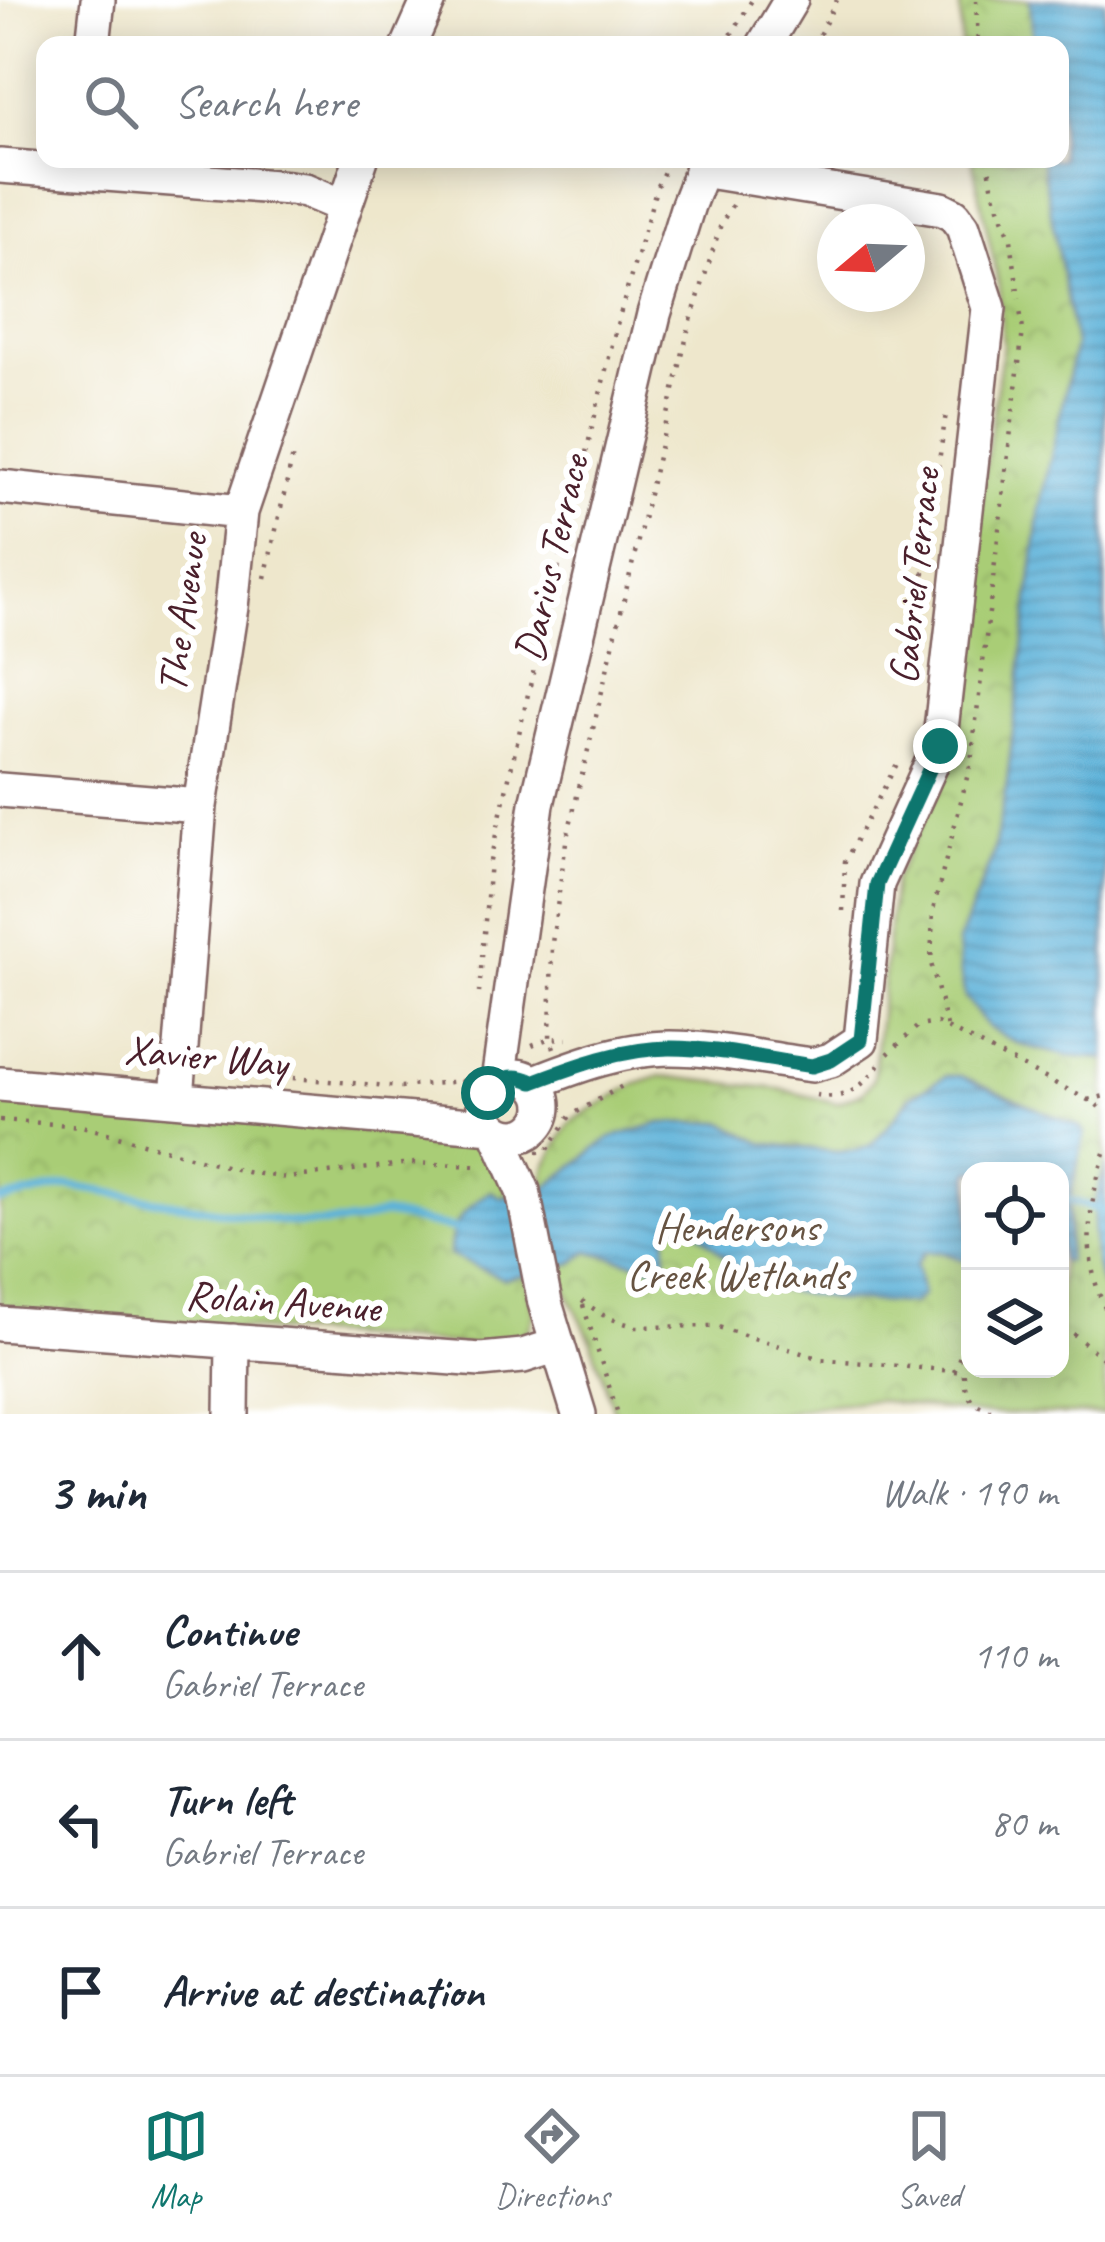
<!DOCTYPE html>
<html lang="en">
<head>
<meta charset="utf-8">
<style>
  body { margin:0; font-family:Caveat,sans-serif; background:#f6f6f7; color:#1f2937 }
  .controls { position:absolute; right:36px; bottom:36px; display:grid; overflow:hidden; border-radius:24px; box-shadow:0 6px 30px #0003 }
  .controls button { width:108px; height:108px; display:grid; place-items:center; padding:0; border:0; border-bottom:3px solid #e0e1e3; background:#fff; color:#1f2937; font:60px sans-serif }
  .compass { position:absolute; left:817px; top:204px; width:108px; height:108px; border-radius:50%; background:#fff; box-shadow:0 6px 30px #0003; rotate:251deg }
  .stop { position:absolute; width:36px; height:36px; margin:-27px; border:9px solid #0f766e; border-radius:50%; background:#fff }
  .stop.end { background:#0f766e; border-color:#fff; box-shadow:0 3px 12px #0008 }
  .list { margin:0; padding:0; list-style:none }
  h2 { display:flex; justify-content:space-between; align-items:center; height:156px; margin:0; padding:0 48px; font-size:51px }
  h2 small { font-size:39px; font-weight:400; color:#747a83 }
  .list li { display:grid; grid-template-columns:78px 1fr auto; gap:36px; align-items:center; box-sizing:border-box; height:168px; padding:0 48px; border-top:3px solid #e0e1e3 }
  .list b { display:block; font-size:45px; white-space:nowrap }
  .list p { margin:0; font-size:39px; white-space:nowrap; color:#747a83 }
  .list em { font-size:39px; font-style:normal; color:#747a83 }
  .icon { flex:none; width:66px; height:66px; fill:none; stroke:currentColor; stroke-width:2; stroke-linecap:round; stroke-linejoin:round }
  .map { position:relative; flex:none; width:1105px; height:1414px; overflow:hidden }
  .search { position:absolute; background:#fff; box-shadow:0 6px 30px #0003; left:36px; right:36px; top:36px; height:132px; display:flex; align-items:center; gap:30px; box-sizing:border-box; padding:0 42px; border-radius:24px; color:#747a83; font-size:45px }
  .sheet { height:660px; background:#fff }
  nav { display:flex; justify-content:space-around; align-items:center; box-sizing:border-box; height:168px; border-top:3px solid #e0e1e3; background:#fff; font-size:33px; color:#747a83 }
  nav a { display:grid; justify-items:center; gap:6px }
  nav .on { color:#0f766e }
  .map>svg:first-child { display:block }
  .park { fill:url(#park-crowns); stroke:#7a7650; stroke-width:3; fill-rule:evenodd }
  .water { fill:url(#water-rules); stroke:#546882; stroke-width:3 }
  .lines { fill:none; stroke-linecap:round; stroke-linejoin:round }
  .stream { stroke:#5db2d9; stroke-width:8 }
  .minor-casing { stroke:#836563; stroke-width:38 }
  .path { stroke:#836563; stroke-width:4.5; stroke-dasharray:3 9; stroke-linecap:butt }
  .minor { stroke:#fff; stroke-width:33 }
  .route { stroke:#0f766e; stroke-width:15 }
  .labels { text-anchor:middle; stroke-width:12; stroke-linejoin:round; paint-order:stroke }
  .street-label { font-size:42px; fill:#4a1f2b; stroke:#fff }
  .park-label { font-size:42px; fill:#665342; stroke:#fff }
</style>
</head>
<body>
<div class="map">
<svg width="1105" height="1414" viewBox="0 0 1105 1414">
  <defs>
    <pattern id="park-crowns" width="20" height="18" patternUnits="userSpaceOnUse" patternTransform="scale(3)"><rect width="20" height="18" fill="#a9cd76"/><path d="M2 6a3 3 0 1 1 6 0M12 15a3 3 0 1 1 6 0" fill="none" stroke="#93b066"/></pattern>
    <pattern id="water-rules" width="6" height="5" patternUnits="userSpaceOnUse" patternTransform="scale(3)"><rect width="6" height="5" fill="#5db2d9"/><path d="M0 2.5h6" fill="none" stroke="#4f90b0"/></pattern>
  </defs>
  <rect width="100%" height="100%" fill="#fff"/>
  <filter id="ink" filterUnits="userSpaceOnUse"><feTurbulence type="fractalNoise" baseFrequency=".00833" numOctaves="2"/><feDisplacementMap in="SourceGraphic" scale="24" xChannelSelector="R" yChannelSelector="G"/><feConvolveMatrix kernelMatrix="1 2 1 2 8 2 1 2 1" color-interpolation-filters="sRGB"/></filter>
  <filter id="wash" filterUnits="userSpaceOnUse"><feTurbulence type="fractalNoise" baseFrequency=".004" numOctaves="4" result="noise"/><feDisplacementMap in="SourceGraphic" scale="48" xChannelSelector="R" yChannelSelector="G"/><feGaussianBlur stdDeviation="2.7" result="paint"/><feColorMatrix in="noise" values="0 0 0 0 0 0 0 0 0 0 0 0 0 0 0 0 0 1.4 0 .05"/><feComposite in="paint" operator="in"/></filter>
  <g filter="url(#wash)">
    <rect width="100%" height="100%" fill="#eee7cc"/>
    <path class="park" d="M960 0H1105V1414H980L875 1400 816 1406 782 1414H615L589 1336 561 1280 543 1184 545 1168 567 1127 574 1119 634 1085 661 1076 779 1089 837 1103 862 1093 873 1080 894 880 945 777 959 738 969 581 1003 345 999 287 972 159H1060V45H961ZM970 1171H1060V1369H970Z
      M0 1098 495 1142 534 1313C529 1337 521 1340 499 1347L0 1311Z"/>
    <path class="water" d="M1030 0H1105V1059L1068 1056 1021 1045 989 1028 965 997 960 970 958 942 993 855 1007 782 1040 507 1075 345 1041 159H1060V45H1033Z
      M946 1076H961L1080 1127 1085 1133 1069 1203 1067 1261H1060V1171H970V1262L942 1252H925L916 1264 922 1296 912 1304 836 1300 754 1285 690 1224 674 1225 667 1230 666 1259 657 1268 588 1251 573 1263 504 1279 450 1255C450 1222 464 1209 491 1191L501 1198 545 1189 609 1138 661 1123 722 1122 763 1143 837 1152 859 1150 872 1144 889 1125 911 1096Z
      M1105 1166V1294C1087 1252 1091 1208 1105 1166Z"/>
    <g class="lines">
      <path class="stream" d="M1060 1198 1105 1211
        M0 1200 69 1186 300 1224 355 1222 384 1214 455 1229"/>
    </g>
  </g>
  <g filter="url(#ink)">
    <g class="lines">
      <defs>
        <path id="minor" d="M93 45 98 0
          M409 45 429 0
          M764 45 791 0
          M0 166 289 188 305 190 343 206
          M0 487 241 512
          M0 790 200 806
          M484 1106a30 30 0 1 1 60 0a30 30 0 1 1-60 0Z
          M498 1081 537 804 654 314 688 205 706 159
          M533 1083C575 1066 624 1048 670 1048 717 1048 765 1059 812 1065L831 1060 861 1040 877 884 939 747 989 308 963 227 954 215 942 209 701 170
          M0 1084 493 1127
          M177 1098 200 806 231 607 241 512 361 159
          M496 1130 523 1191 545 1303 579 1414
          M0 1324 481 1360 523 1356 558 1345
          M232 1414 233 1341"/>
      </defs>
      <use href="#minor" class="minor-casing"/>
      <path class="path" d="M976 0 978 45
        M725 45 752 0
        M814 45 837 0
        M988 159 993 191 1011 239 1019 299
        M265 578 293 455
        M916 670 925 558 946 413
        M843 911 845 861 898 762
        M479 993 490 861 528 694 616 328 657 186 670 159
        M947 1026 931 963 933 910 971 762 1023 330 1020 310
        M532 1045 550 1038 567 1039
        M554 1048 550 1038 552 943 566 842 689 327 721 224 734 202
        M888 1054 918 1026 937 1023 1096 1104 1105 1113
        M257 1075 401 1087 472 1080
        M816 1095C849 1101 861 1087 881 1063
        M1088 1100 1105 1096
        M0 1120 82 1126 246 1172 287 1178 411 1163 480 1166
        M537 1152 547 1151 570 1116 624 1085
        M1105 1153C1088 1205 1081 1256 1105 1308
        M582 1301 606 1317 636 1327 715 1326 821 1359 954 1371 962 1351 970 1345
        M583 1305 618 1414
        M1060 1311 1066 1319 1060 1329
        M1064 1326 1105 1360
        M954 1371 964 1372C963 1393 971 1405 991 1410"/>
      <use href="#minor" class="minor"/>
    </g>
  </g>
  <g class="lines" filter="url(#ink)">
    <path class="route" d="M488 1093C499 1076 515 1073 533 1082 575 1066 624 1048 670 1048 717 1048 765 1059 812 1066L831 1060 861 1040 877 884 940 746"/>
  </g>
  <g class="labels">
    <g class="street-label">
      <text transform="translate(550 558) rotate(-77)" y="15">Darius Terrace</text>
      <text transform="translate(913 576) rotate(-84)" y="15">Gabriel Terrace</text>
      <text transform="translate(181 613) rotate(-82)" y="15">The Avenue</text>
      <text transform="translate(206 1055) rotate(5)" y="15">Xavier Way</text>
      <text transform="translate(283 1300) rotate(4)" y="15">Rolain Avenue</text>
    </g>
    <g class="park-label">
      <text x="737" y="1241">Hendersons<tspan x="737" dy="48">Creek Wetlands</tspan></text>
    </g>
  </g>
</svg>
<div class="controls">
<button><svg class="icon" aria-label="locate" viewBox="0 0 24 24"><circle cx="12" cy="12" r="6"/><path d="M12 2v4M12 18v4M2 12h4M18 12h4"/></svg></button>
<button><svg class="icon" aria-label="layers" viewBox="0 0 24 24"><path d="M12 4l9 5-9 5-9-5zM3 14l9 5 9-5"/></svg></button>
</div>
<svg class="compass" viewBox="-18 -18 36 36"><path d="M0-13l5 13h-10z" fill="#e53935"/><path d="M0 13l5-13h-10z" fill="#747a83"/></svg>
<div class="stop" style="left:488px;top:1093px"></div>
<div class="stop end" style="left:940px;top:746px"></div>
<div class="search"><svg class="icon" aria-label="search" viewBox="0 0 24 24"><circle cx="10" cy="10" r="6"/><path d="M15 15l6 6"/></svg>Search here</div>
</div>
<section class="sheet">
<h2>3 min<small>Walk · 190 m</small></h2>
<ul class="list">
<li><svg class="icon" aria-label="ahead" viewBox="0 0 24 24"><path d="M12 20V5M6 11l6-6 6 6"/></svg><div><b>Continue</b><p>Gabriel Terrace</p></div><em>110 m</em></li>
<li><svg class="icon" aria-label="left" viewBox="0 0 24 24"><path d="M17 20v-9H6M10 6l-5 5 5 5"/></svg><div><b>Turn left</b><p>Gabriel Terrace</p></div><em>80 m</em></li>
<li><svg class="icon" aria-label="arrive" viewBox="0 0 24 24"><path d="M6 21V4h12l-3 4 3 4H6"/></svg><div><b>Arrive at destination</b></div></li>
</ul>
</section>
<nav>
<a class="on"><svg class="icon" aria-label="map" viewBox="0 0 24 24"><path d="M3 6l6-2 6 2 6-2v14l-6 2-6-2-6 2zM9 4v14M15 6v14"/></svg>Map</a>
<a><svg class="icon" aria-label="directions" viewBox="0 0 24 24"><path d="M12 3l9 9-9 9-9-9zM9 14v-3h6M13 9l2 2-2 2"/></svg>Directions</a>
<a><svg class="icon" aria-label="saved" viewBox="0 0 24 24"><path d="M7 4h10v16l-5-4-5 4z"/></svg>Saved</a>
</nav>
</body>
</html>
